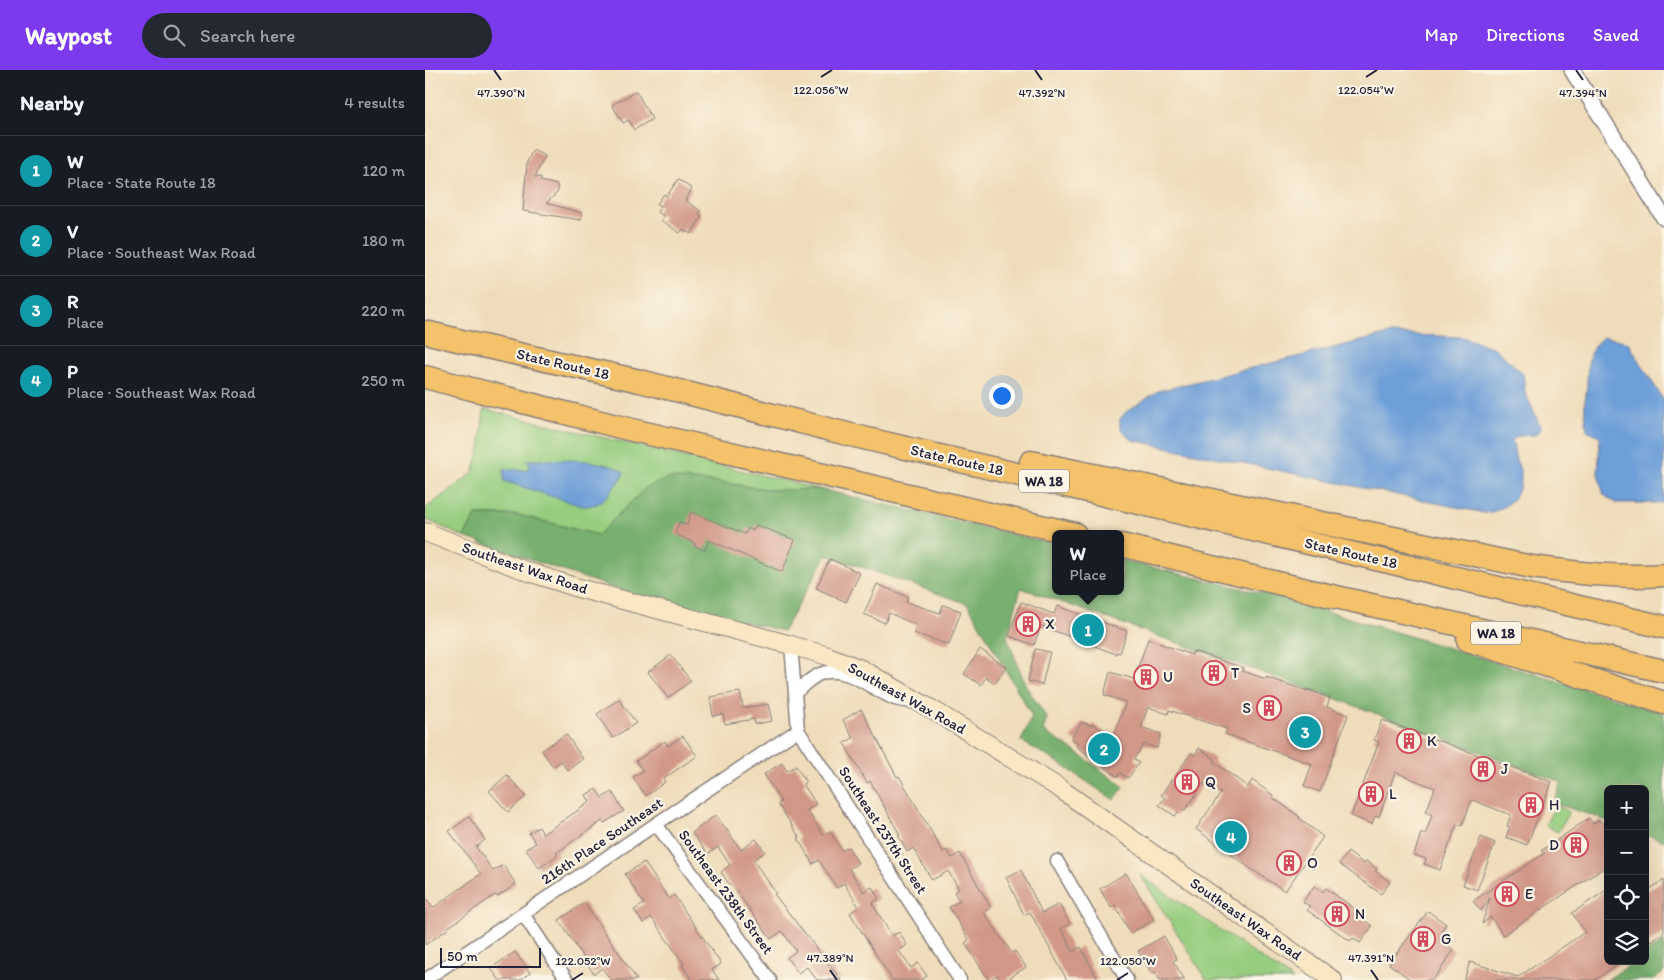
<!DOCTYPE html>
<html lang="en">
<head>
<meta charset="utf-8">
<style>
  body { margin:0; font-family:Itim,sans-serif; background:#242831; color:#f1f3f6 }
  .controls { position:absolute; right:15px; bottom:15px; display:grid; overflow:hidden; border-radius:8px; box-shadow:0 5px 20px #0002 }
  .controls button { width:45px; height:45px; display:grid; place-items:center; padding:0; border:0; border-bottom:1px solid #363941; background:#171b24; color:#f1f3f6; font:25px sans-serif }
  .scale { position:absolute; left:15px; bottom:12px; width:101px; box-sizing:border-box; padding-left:5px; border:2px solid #22223b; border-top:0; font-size:14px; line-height:18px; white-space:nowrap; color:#22223b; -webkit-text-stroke:4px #fcf5e5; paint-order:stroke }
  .you { position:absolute; left:576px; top:325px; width:18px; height:18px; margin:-12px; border:4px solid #fff; border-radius:50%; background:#1a73e8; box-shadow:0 0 0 8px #1a73e833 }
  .badge { display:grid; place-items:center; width:32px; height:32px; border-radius:50%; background:#7c3aed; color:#fff; font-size:16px; font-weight:700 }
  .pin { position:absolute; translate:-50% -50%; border:2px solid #fff; box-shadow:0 1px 5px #0006 }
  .popup { position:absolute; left:627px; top:460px; width:72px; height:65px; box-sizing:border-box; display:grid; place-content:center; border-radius:8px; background:#171b24; filter:drop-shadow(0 1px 4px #0005); font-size:16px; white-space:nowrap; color:#9ea1a6 }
  .popup b { font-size:19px; color:#f1f3f6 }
  .popup::after { content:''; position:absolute; left:50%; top:100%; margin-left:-10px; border:10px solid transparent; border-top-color:#171b24 }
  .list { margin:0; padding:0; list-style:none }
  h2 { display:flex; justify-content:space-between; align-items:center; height:65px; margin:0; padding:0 20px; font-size:21px }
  h2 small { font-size:16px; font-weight:400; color:#9ea1a6 }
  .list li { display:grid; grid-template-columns:32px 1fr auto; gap:15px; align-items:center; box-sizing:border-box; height:70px; padding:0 20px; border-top:1px solid #363941 }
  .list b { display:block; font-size:19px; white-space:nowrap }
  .list p { margin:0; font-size:16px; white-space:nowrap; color:#9ea1a6 }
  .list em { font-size:16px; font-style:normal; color:#9ea1a6 }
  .icon { flex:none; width:28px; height:28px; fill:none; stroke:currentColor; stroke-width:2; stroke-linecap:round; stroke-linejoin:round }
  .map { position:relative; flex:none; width:1239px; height:910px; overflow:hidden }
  header { display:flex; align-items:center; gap:30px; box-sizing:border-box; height:70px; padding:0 25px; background:#7c3aed; color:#fff }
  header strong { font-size:24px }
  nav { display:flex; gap:28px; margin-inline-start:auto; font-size:18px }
  .search { width:350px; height:45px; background:#242831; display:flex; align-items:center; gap:12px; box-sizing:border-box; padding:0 18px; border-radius:28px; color:#9ea1a6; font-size:19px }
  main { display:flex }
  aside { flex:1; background:#171b24 }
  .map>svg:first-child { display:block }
  .green { fill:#96cd7f; stroke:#5c785d }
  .forest { fill:#78b06e; stroke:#4d6954 }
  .water { fill:#6d9fd8; stroke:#48608a }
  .building { fill:#d19888 }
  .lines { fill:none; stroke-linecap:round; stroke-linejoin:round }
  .minor-casing { stroke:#887f7a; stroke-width:15 }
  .tertiary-casing { stroke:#887f7a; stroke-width:18 }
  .secondary-casing { stroke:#887f7a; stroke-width:20 }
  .motorway-casing { stroke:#887f7a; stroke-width:25 }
  .minor { stroke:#fff; stroke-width:12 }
  .tertiary { stroke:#fff; stroke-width:15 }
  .secondary { stroke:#fbe7c3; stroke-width:18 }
  .motorway { stroke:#f4c26a; stroke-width:22 }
  .ticks { fill:none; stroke:#22223b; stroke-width:2 }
  .labels { text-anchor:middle; stroke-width:4.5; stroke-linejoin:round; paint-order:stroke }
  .shield { fill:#fcf5e5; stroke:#63616e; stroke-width:1 }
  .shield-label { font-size:14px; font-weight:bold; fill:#22223b }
  .street-label { font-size:15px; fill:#22223b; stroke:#fcf5e5 }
  .poi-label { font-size:15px; fill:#22223b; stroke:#fcf5e5; text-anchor:start }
  .ticks-label { font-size:12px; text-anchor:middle; fill:#22223b; stroke:#fcf5e5; stroke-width:4.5; stroke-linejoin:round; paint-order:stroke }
</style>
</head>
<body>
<header>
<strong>Waypost</strong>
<div class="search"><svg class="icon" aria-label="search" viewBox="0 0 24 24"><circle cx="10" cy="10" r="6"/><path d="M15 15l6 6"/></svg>Search here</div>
<nav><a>Map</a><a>Directions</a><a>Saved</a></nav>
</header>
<main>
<aside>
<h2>Nearby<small>4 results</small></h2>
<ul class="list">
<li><span class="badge" style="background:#0f9aa8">1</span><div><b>W</b><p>Place · State Route 18</p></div><em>120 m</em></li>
<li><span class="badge" style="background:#0f9aa8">2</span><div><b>V</b><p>Place · Southeast Wax Road</p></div><em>180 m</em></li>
<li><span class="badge" style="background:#0f9aa8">3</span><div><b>R</b><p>Place</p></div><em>220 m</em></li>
<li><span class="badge" style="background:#0f9aa8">4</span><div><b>P</b><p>Place · Southeast Wax Road</p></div><em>250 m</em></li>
</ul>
</aside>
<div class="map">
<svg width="1239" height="910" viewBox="0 0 1239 910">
  <rect width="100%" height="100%" fill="#fcf5e5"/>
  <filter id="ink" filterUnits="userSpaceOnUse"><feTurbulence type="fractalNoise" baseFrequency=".02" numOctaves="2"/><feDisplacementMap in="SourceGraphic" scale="10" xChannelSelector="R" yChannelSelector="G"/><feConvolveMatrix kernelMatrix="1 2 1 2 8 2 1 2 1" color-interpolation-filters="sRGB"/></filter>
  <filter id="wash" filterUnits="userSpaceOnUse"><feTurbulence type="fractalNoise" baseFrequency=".0096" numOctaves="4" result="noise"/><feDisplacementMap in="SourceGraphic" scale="20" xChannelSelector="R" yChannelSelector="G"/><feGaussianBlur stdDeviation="1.12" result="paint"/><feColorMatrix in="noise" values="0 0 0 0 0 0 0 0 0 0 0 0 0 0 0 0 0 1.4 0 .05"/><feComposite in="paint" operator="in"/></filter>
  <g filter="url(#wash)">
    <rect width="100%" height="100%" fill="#efdcba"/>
    <path class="green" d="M59 339 394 419 348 420 293 412 220 418 173 465 93 445H51L39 467 0 449V439L48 403 55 379Z
      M1131 735 1144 742 1133 762 1120 755Z
      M715 805 868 910H782Z"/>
    <path class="forest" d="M243 408 293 412 348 420 394 419 630 474V521H696V490L858 528 1239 643V771L1220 764V719H1183V751L1129 733 1136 712 904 626 596 518 582 567 601 616 622 648 618 661 651 682 699 717 689 730 634 693 596 671 607 646 543 534 402 485 358 561 218 528 39 467 51 445H93L173 465 220 418Z
      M1239 871V902L1228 910H1182L1210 891H1220V884Z"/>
    <path class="water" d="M964 264 1037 267 1070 278 1098 304 1100 322 1116 358 1110 365 1093 366 1087 370C1089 376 1089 380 1090 386 1091 391 1094 395 1095 401 1101 423 1080 442 1059 443L707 370 695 358V349L701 342 733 321Z
      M1178 267 1196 270 1204 274 1239 331V433H1191L1179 425 1173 404 1175 366 1162 360C1161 350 1159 339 1160 329 1161 324 1162 319 1162 313 1163 294 1162 280 1178 267Z
      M101 390C128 390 176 387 199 402L196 409 182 426 172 434 163 436H157L79 411V399L100 400 105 397V394Z"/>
    <g id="blocks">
      <path class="building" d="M211 21 227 49 209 60 204 50 198 53 187 35Z
        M108 80 120 86 110 107H116V111L132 115 133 122 121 133 157 143 156 150 98 141 102 92Z
        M253 109 267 119 260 130 276 141 274 144 277 146 266 164 258 159 255 163 236 150 239 146 232 142 236 136 232 134 239 124 242 126Z
        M266 442 320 464 323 458 328 461 331 455 370 470 357 502 284 470 280 480 269 476 270 473 250 464 254 452 262 455Z
        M405 489 435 503 421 532 391 518Z
        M452 514 483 527 481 532 515 543 518 535 536 541 524 575 489 563 491 555 464 543 460 553 439 544Z
        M596 532 629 544 632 536 702 561 695 583 691 582V584L616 556 609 575 584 566Z
        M723 569 767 585 768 581 786 587 818 598 817 601 841 609V607L882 621V619L905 628 902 637 923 645 895 722 879 716 887 694 800 664 802 659 744 640 743 644 723 637 716 657 736 664 732 678 719 674 709 689 714 693 703 708 695 703 693 707 651 676 653 673 646 668 657 652 667 656 668 654 688 668 701 632 679 625 685 602 709 609Z
        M555 579 581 597 570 613 561 607 556 615 539 604Z
        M610 579 625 582 617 615 603 611Z
        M246 585 266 611 243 628 223 602Z
        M315 622 318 638 343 634 347 651 330 654 329 649 300 654 298 644 288 646 285 627Z
        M194 629 211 653 188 668 172 644Z
        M436 639 472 707 474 706 518 782 522 780 527 788 535 783 566 838 559 843 587 883 590 881 601 897 581 910H575L572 905 564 910 540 873 544 870 524 837 535 831 529 822 534 819 523 801 507 810 488 778 482 782 473 765H475L445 711 442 713 419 673 428 668 418 650Z
        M957 650 1127 712 1102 775 1081 767 1085 757 1082 756 1086 745 1047 730 1037 756 1032 754 1015 800 999 794 1001 789 989 785 996 763 1000 765 1007 745 1001 742 1010 718 970 702 954 747 950 746 947 754 926 746 954 672 949 670Z
        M141 664 158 689 142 700 136 691 128 697 117 680Z
        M258 666 272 686 238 709 240 712 221 726 208 707 218 701 211 691 240 671 243 676Z
        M774 678 790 689 789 692 823 717 827 710 848 725 847 727 875 747 874 748 898 767 860 821 826 799 771 759 796 723 779 713 760 740 758 739 755 742 754 741 750 746 734 735 740 728 736 725 746 710H747L766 683 770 685Z
        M357 693 362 701 371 696 381 712 378 714 391 734 382 740 398 765 405 761 417 781 423 777 433 793 424 799 439 822 447 817 454 829 447 833 467 866 474 862 482 875 474 881 486 898 493 893 502 906 496 910H467L425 843 434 837 419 813 412 818 394 790 388 794 373 769 375 768 353 734 356 732 339 704Z
        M82 705 101 726 83 742 64 721Z
        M171 719 177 728 187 722 199 741 179 753 177 751 131 783 133 785 114 798 101 779 111 773 104 763 114 757 118 764 165 732 161 725Z
        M291 745 316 780 331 769 340 782 328 790 351 823 349 824 416 910H392L382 897 373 903 362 888 371 881 357 861 346 869 306 814 305 815 296 802 305 795 293 777 283 784 267 763Z
        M44 747 60 770 51 777 68 801 78 795 91 814 72 827 70 825 22 858 23 859 0 875V827L8 838 56 804 24 761Z
        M1164 748 1168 754 1175 750 1183 761V771L1177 776 1183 785V795L1078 865 1066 847 1057 854 1065 828 1056 841 1048 831 1120 783 1116 781Z
        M1056 767 1070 773 1052 820 1038 815Z
        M923 782 939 794 941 791 952 799 950 801 965 812 956 824 914 794Z
        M219 792 244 829 249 825 296 894 287 900 294 910H267L257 895 259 894 226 847 218 853 209 840 219 834 200 804Z
        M596 800 617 843 634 834 645 854 636 859 648 881 656 877 673 910H642L605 842 599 845 581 807Z
        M701 803 729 850 705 863 690 835 686 838 675 819Z
        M1239 810V862L1220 875V822Z
        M889 816 898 822 901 818 941 847 939 850 947 856 935 873 928 868 925 871 882 840 885 836 878 832Z
        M1183 819V891H1198L1170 910H1039L1045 892 1093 907 1160 862 1147 843Z
        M159 833 196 886 212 910H186L177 898 169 904 134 850Z
        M1003 841 1021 854 1016 861 1018 863 1014 870 1029 880 1008 910H986L964 894Z
        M739 866 752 889 748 891 760 910H735L730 902 727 904 713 881Z
        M90 882 105 903 95 910H74L66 898Z"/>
    </g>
  </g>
  <g filter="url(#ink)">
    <use href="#blocks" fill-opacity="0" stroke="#887f7a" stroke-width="1"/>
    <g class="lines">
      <defs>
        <path id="minor" d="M366 575 373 660 535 910
          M370 623C378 616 385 608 395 604 421 594 447 620 470 629 476 631 483 631 489 632
          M231 754 345 910
          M632 791 702 910
          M98 844 142 910
          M0 910 231 754 373 660"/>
        <path id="tertiary" d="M1147 0 1239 148"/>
        <path id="secondary" d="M0 462 104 502 153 518 366 575 403 586 436 599 508 640 634 718 908 910"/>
        <path id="motorway" d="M0 262 53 275 215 311 430 366 1239 557
          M0 307 199 358 650 464
          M606 392 1107 497C1151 503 1195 508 1239 505
          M696 475 902 525 1239 601
          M1043 570 1239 633"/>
      </defs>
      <use href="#minor" class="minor-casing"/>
      <use href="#tertiary" class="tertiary-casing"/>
      <use href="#secondary" class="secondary-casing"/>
      <use href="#motorway" class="motorway-casing"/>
      <use href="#minor" class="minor"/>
      <use href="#tertiary" class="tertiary"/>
      <use href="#secondary" class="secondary"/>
      <use href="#motorway" class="motorway"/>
    </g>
  </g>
  <path class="ticks" d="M69 0 76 10M610 0 617 10M1151 0 1158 10M396 7 407 0M941 7 952 0M405 900 412 910M946 900 953 910M147 910 158 903M692 910 703 903"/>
  <defs>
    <symbol id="building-ring" viewBox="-11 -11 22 22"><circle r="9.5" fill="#fcf5e5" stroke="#d1495b" stroke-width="1.5"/><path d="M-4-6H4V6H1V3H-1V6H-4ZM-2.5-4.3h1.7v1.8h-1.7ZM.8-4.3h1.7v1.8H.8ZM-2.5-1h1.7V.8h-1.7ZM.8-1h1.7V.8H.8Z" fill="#d1495b"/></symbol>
  </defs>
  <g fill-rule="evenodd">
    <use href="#building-ring" x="589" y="540" width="28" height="28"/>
    <use href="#building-ring" x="775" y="589" width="28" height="28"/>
    <use href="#building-ring" x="707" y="593" width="28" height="28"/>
    <use href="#building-ring" x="830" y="624" width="28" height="28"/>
    <use href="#building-ring" x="970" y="657" width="28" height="28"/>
    <use href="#building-ring" x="1044" y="685" width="28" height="28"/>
    <use href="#building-ring" x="748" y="698" width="28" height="28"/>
    <use href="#building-ring" x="932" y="710" width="28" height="28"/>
    <use href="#building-ring" x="1092" y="721" width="28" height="28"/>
    <use href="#building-ring" x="1137" y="761" width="28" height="28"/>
    <use href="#building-ring" x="850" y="779" width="28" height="28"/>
    <use href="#building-ring" x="1068" y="810" width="28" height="28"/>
    <use href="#building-ring" x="898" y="830" width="28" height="28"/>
    <use href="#building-ring" x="984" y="855" width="28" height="28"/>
  </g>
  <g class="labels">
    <g class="shield">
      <rect x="594" y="399.5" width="50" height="23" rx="4"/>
      <rect x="1046" y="551.5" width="50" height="23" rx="4"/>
    </g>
    <g class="shield-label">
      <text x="619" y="416">WA 18</text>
      <text x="1071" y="568">WA 18</text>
    </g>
    <g class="street-label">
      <text transform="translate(138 294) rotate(13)" y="5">State Route 18</text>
      <text transform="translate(532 390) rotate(13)" y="5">State Route 18</text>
      <text transform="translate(926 483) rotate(13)" y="5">State Route 18</text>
      <text transform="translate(100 498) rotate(19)" y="5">Southeast Wax Road</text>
      <text transform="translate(482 628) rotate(29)" y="5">Southeast Wax Road</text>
      <text transform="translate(458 760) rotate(57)" y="5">Southeast 237th Street</text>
      <text transform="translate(177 771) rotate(-34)" y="5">216th Place Southeast</text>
      <text transform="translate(301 822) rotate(54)" y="5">Southeast 238th Street</text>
      <text transform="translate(821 849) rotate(35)" y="5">Southeast Wax Road</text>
    </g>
    <g class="poi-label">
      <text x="620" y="559">X</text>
      <text x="806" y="608">T</text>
      <text x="738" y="612">U</text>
      <text x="826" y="643" text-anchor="end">S</text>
      <text x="1002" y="676">K</text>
      <text x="1076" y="704">J</text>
      <text x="780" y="717">Q</text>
      <text x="964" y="729">L</text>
      <text x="1124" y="740">H</text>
      <text x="1134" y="780" text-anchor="end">D</text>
      <text x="882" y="798">O</text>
      <text x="1100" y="829">E</text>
      <text x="930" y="849">N</text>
      <text x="1016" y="874">G</text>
    </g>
  </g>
  <g class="ticks-label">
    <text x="396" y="24">122.056°W</text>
    <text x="941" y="24">122.054°W</text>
    <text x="76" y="27">47.390°N</text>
    <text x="617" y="27">47.392°N</text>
    <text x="1158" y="27">47.394°N</text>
    <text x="405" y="892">47.389°N</text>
    <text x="946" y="892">47.391°N</text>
    <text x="158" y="895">122.052°W</text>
    <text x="703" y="895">122.050°W</text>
  </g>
</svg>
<div class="controls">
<button>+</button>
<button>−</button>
<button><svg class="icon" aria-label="locate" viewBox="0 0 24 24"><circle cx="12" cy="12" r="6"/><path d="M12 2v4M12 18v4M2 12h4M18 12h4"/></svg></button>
<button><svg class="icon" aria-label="layers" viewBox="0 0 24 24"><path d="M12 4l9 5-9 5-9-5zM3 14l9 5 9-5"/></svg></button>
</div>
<div class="scale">50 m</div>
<div class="you"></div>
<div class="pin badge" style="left:663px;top:560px;background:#0f9aa8">1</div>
<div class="popup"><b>W</b>Place</div>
<div class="pin badge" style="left:679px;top:679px;background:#0f9aa8">2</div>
<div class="pin badge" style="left:880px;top:662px;background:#0f9aa8">3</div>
<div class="pin badge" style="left:806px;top:767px;background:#0f9aa8">4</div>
</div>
</main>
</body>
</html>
